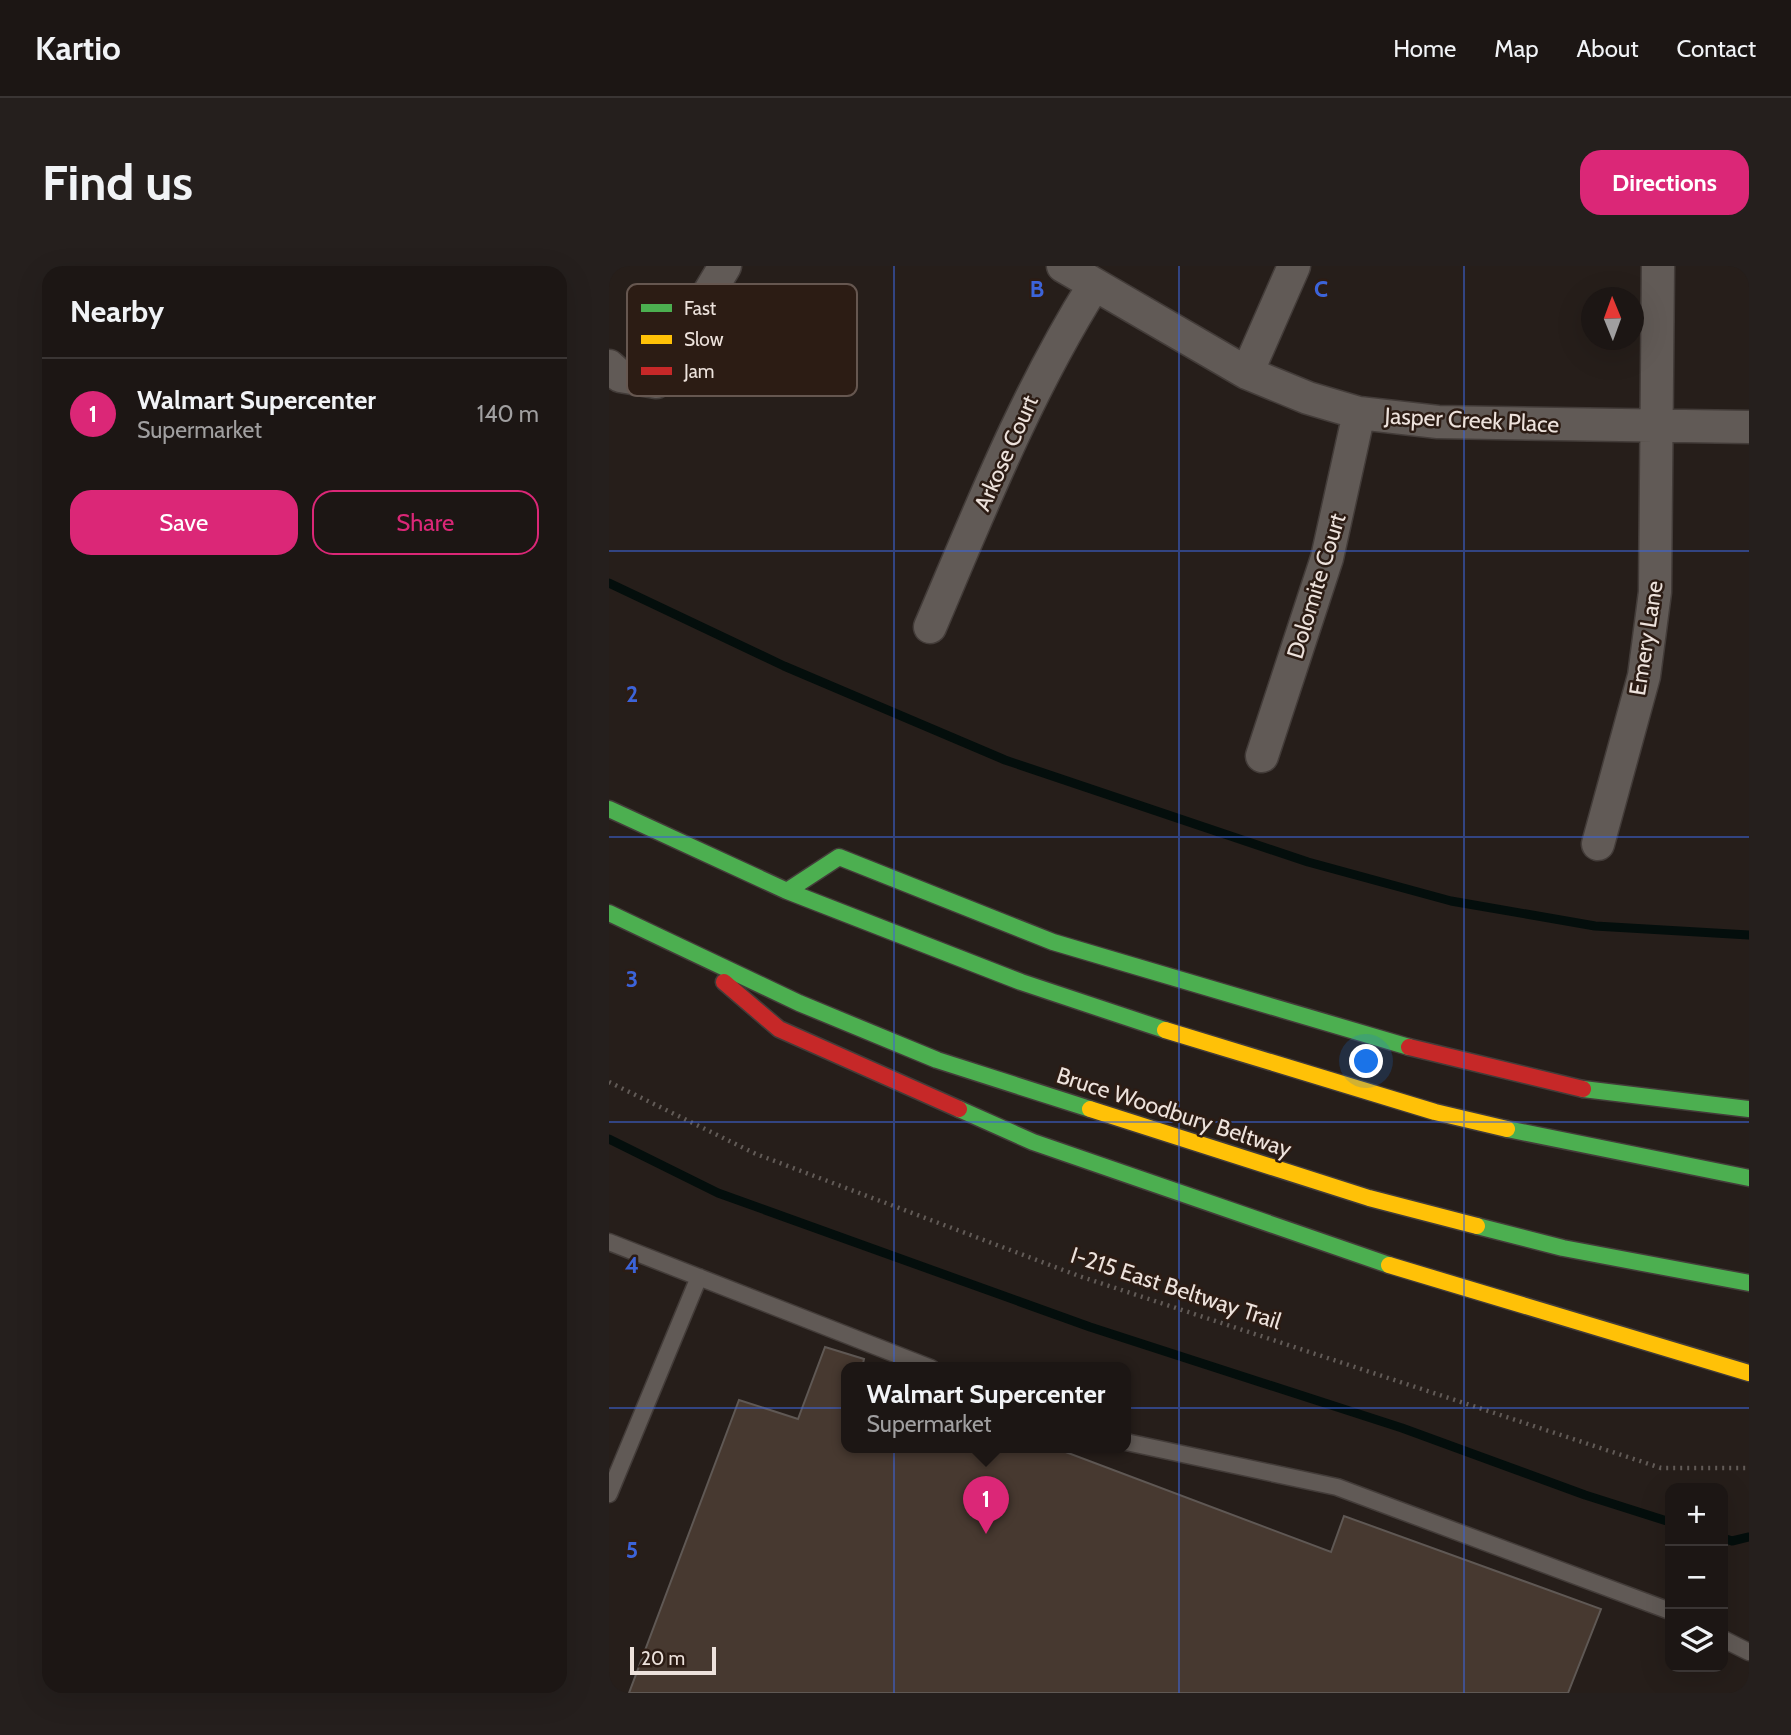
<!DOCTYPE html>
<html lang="en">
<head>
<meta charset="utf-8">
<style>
  body { margin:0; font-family:Cabin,sans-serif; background:#251f1d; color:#f1f3f6 }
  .controls { position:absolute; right:21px; bottom:21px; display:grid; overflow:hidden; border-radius:14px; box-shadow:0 7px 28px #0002 }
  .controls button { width:63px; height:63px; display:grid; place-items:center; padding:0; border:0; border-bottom:2px solid #3a3534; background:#1c1614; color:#f1f3f6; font:35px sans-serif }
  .compass { position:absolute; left:972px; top:21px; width:63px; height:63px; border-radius:50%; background:#1c1614; box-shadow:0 7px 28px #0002; rotate:359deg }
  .scale { position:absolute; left:21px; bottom:18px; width:86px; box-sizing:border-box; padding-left:7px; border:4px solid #ede2dc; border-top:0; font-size:19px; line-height:24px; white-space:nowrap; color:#ede2dc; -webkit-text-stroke:5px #2c1c14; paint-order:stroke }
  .you { position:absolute; left:758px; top:796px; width:24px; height:24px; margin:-18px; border:5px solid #fff; border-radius:50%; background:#1a73e8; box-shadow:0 0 0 10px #1a73e833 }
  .badge { display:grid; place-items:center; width:46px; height:46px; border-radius:50%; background:#db2777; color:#fff; font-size:23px; font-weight:700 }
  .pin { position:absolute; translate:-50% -58px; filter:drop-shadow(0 2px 4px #0008) }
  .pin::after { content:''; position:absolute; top:37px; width:24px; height:21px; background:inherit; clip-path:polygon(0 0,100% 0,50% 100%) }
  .popup { position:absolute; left:232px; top:1096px; width:290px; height:91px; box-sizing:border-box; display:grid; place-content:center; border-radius:14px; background:#1c1614; filter:drop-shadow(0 2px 5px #0005); font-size:23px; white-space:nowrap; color:#a09fa0 }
  .popup b { font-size:26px; color:#f1f3f6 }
  .popup::after { content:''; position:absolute; left:50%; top:100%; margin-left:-14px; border:14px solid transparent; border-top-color:#1c1614 }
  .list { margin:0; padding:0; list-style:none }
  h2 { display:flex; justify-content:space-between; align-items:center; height:91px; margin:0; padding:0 28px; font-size:30px }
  h2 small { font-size:23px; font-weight:400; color:#a09fa0 }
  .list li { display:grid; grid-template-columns:46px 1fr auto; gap:21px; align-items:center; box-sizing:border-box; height:112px; padding:0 28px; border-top:2px solid #3a3534 }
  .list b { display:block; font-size:26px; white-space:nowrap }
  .list p { margin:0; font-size:23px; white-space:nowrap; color:#a09fa0 }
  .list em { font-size:23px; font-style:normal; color:#a09fa0 }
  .actions { display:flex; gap:14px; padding:21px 28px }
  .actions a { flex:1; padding:16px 0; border:2px solid #db2777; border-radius:21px; text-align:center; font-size:24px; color:#db2777 }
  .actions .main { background:#db2777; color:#fff }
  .icon { flex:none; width:38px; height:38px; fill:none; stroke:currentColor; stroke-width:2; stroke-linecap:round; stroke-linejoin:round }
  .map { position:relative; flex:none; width:1140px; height:1427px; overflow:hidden; border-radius:21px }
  header { display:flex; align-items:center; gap:42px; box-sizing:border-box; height:98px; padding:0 35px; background:#1c1614; border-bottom:2px solid #3a3534 }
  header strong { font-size:33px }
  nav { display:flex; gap:38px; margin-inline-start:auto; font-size:24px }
  .intro { display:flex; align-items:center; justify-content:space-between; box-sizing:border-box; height:168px; padding:0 42px }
  h1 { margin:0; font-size:49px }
  .button { padding:18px 32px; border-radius:21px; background:#db2777; color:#fff; font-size:24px; font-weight:700 }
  main { display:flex; gap:42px; padding:0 42px }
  aside { flex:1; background:#1c1614; border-radius:21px; box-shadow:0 7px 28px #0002 }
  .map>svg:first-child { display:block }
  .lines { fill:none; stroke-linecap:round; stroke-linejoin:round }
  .stream { stroke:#040e0c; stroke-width:9 }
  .building { fill:#473930; stroke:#5f5854; stroke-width:2 }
  .lane-casing { stroke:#433c39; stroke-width:19 }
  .street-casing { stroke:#433c39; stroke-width:35 }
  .fast-casing { stroke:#433c39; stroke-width:19 }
  .slow-casing { stroke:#433c39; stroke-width:19 }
  .jam-casing { stroke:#433c39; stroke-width:19 }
  .path { stroke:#625b57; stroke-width:4.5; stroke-dasharray:2 5; stroke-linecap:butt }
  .lane { stroke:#615a56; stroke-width:16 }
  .street { stroke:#615a56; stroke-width:32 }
  .fast { stroke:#4caf50; stroke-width:16 }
  .slow { stroke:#ffc107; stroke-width:16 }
  .jam { stroke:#c62828; stroke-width:16 }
  .grid { fill:none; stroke:#3c64d9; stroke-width:2; stroke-opacity:0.55 }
  .labels { text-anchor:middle; stroke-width:5; stroke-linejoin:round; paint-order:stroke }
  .street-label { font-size:23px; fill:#ede2dc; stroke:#2c1c14 }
  .key { fill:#2c1c14; stroke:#665750; stroke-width:2 }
  .key-label { font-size:19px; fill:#ede2dc }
  .grid-label { font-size:23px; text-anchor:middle; font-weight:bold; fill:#3c64d9; stroke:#2c1c14; stroke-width:5; stroke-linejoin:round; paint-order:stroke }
</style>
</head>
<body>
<header>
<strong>Kartio</strong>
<nav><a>Home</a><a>Map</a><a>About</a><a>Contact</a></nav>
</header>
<div class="intro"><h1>Find us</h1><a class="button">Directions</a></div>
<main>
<aside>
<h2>Nearby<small></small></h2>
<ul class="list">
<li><span class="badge">1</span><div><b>Walmart Supercenter</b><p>Supermarket</p></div><em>140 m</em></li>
</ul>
<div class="actions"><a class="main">Save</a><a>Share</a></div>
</aside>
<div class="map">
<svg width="1140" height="1427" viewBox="0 0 1140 1427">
  <rect width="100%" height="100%" fill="#261e1a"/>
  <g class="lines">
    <path class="stream" d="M0 317 175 400 396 494 699 596 842 635 986 660 1140 669
      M0 873 109 927 481 1061 793 1162 976 1229 1061 1256
      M1114 1272 1123 1275 1140 1271"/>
  </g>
  <path class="building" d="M216 1081 255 1093 253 1102H237V1182H446L722 1286 735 1250 992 1343 959 1427H20L130 1134 189 1153Z"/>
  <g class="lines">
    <defs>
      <path id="lane" d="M0 976 322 1102
        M517 1176 728 1221 1061 1345
        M0 1228 90 1011
        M1114 1373 1140 1386"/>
      <path id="street" d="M454 0 638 107 699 132 750 147 829 156 1140 161
        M0 100 11 110 47 116 69 96 77 65 116 0
        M638 107 685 0
        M321 361C371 244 417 127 485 19
        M653 490 718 292 750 147
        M989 578 1035 410 1046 326 1049 0"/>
      <path id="fast" d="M0 543 178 625 412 716 556 764
        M178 625 230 591 444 676 800 781
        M0 647 190 737 328 794 481 843
        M974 823 1140 843
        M350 843 424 876 780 999
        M898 863 1140 912
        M868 960 954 982 1140 1017"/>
      <path id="slow" d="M556 764 826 846 898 863
        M481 843 760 932 868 960
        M780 999 1140 1107"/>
      <path id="jam" d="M115 716 170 763 350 843
        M800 781 974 823"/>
    </defs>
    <use href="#lane" class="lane-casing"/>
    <use href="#street" class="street-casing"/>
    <use href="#fast" class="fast-casing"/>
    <use href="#slow" class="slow-casing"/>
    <use href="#jam" class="jam-casing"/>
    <path class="path" d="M0 816 147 888 470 1010 1052 1202H1140"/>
    <use href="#lane" class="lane"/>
    <use href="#street" class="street"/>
    <use href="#fast" class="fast"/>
    <use href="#slow" class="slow"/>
    <use href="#jam" class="jam"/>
  </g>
  <path class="grid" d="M285 0V1427M570 0V1427M855 0V1427M0 285H1140M0 571H1140M0 856H1140M0 1142H1140"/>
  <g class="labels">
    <g class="street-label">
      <text transform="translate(863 154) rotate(3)" y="8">Jasper Creek Place</text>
      <text transform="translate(397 187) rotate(-66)" y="8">Arkose Court</text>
      <text transform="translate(707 320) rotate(-73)" y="8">Dolomite Court</text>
      <text transform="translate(1037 372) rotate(-81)" y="8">Emery Lane</text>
      <text transform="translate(565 846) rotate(18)" y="8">Bruce Woodbury Beltway</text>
      <text transform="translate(567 1022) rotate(18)" y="8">I-215 East Beltway Trail</text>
    </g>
  </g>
  <rect x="18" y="18" width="230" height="112" rx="10" class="key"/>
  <rect x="32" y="38" width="31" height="8" fill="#4caf50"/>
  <rect x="32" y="69" width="31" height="9" fill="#ffc107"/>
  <rect x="32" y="101" width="31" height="8" fill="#c62828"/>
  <g class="key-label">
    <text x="75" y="49">Fast</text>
    <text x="75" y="80">Slow</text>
    <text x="75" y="112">Jam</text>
  </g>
  <g class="grid-label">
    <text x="428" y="31">B</text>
    <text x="712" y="31">C</text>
    <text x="23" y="436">2</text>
    <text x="23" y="721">3</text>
    <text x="23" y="1007">4</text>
    <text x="23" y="1292">5</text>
  </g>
</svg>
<div class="controls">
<button>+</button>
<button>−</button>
<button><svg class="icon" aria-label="layers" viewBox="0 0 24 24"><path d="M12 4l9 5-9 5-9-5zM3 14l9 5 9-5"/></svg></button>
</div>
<svg class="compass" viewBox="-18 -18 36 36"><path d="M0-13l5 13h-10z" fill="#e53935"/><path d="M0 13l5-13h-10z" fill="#a09fa0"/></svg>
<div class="scale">20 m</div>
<div class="you"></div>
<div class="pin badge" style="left:377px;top:1268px">1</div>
<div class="popup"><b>Walmart Supercenter</b>Supermarket</div>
</div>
</main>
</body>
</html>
